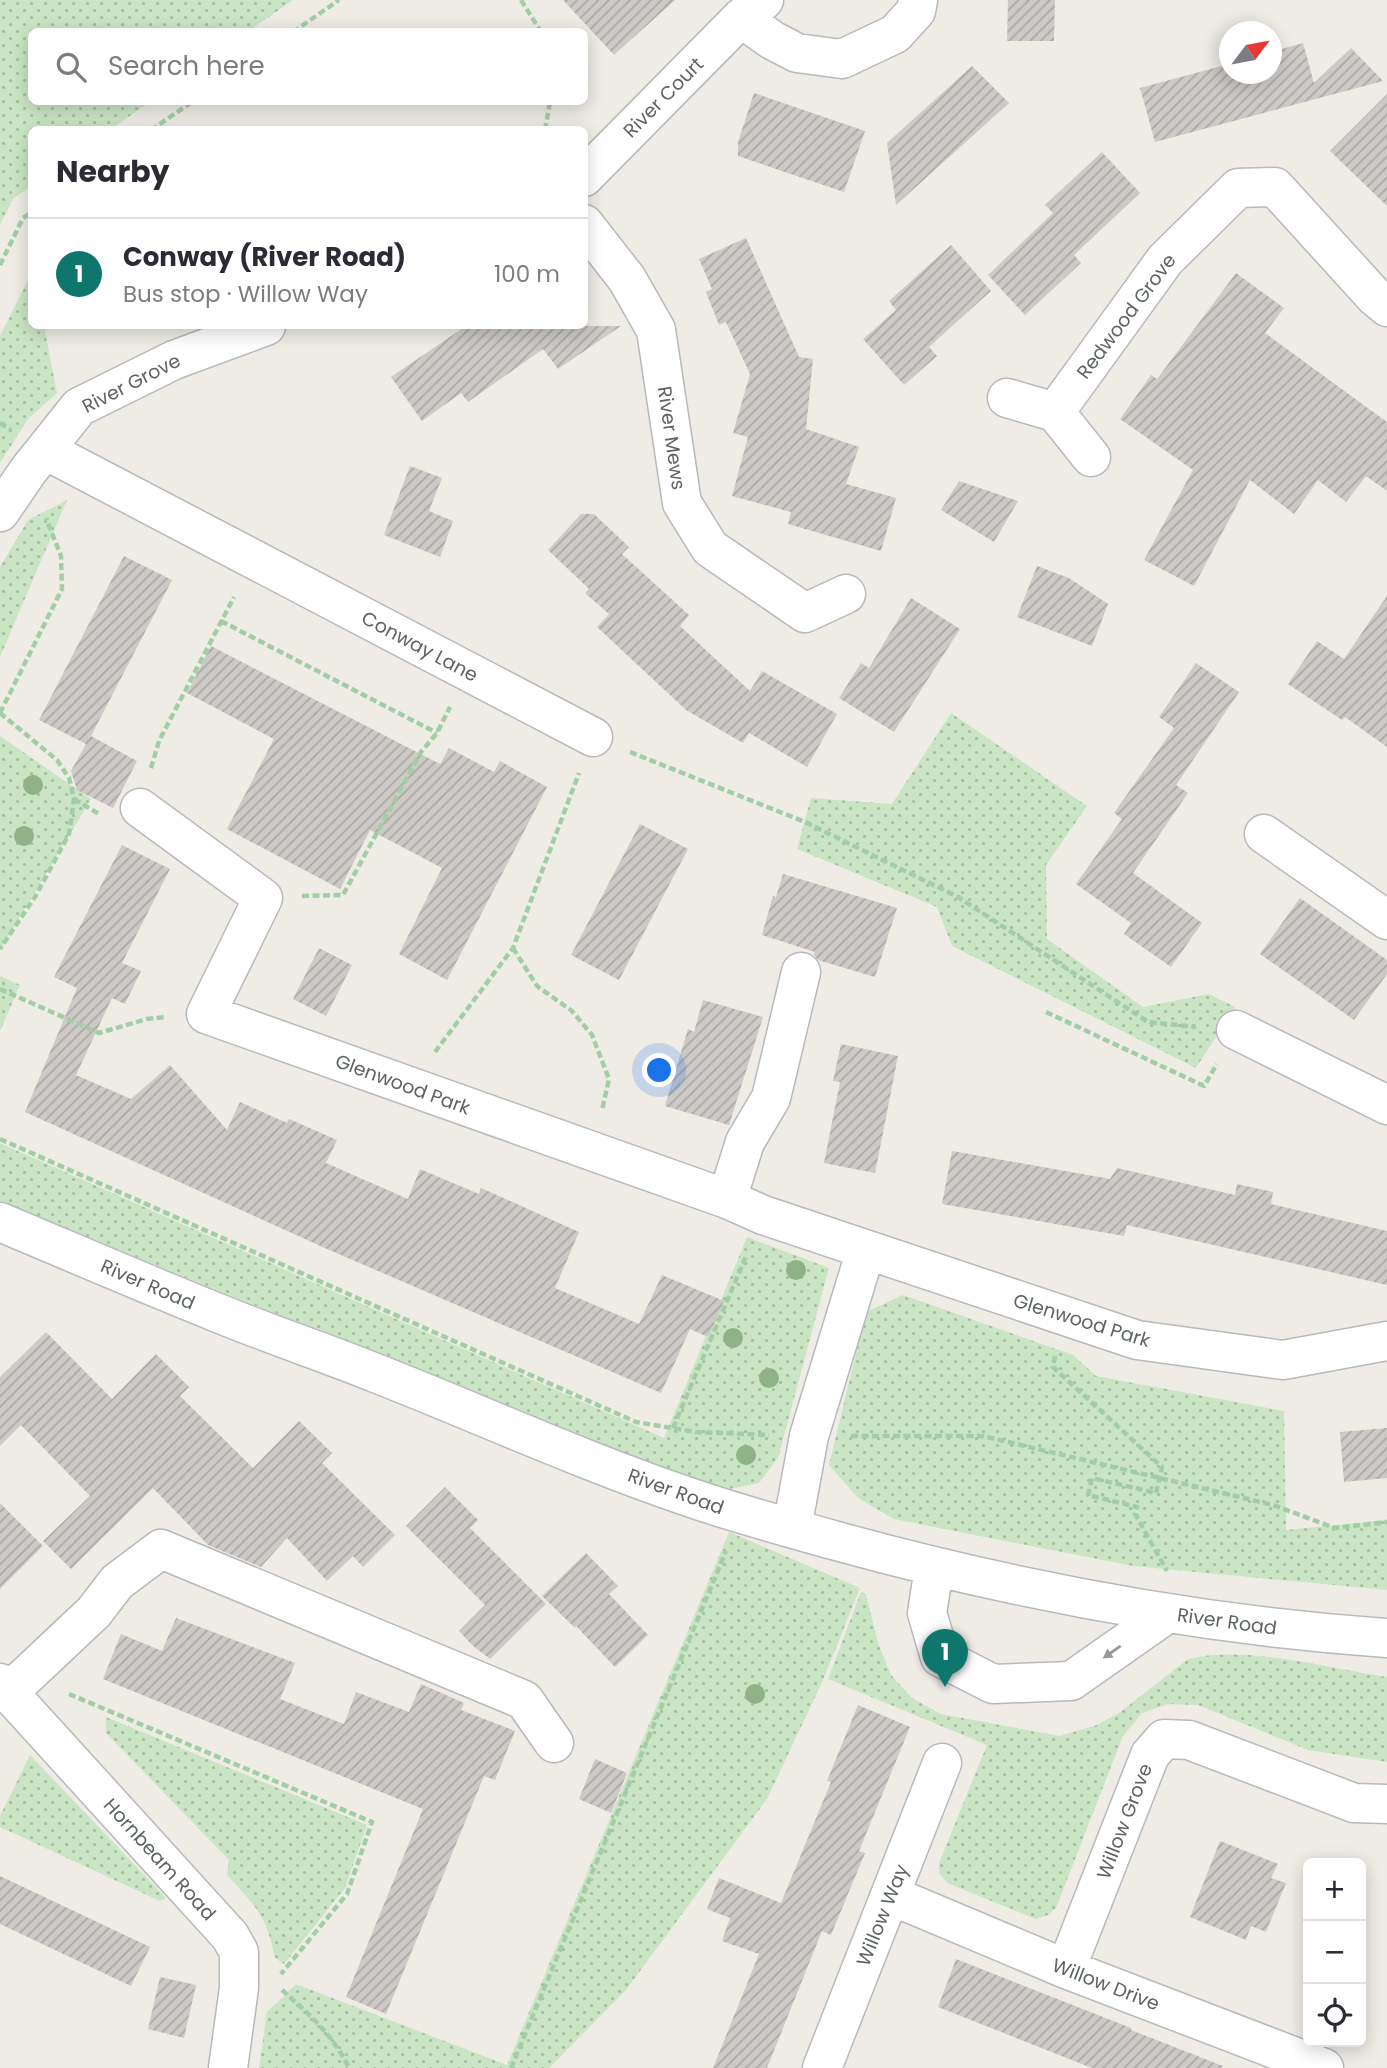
<!DOCTYPE html>
<html lang="en">
<head>
<meta charset="utf-8">
<style>
  body { margin:0; font-family:Poppins,sans-serif; background:#f2f2f3; color:#2b2b33 }
  .controls { position:absolute; right:21px; bottom:21px; display:grid; overflow:hidden; border-radius:10px; box-shadow:0 4px 18px #0003 }
  .controls button { width:63px; height:63px; display:grid; place-items:center; padding:0; border:0; border-bottom:2px solid #e1e1e2; background:#fff; color:#2b2b33; font:35px sans-serif }
  .compass { position:absolute; left:1219px; top:21px; width:63px; height:63px; border-radius:50%; background:#fff; box-shadow:0 4px 18px #0003; rotate:58deg }
  .you { position:absolute; left:660px; top:1071px; width:24px; height:24px; margin:-18px; border:5px solid #fff; border-radius:50%; background:#1a73e8; box-shadow:0 0 0 10px #1a73e833 }
  .badge { display:grid; place-items:center; width:46px; height:46px; border-radius:50%; background:#0f766e; color:#fff; font-size:23px; font-weight:700 }
  .pin { position:absolute; translate:-50% -58px; filter:drop-shadow(0 2px 4px #0008) }
  .pin::after { content:''; position:absolute; top:37px; width:24px; height:21px; background:inherit; clip-path:polygon(0 0,100% 0,50% 100%) }
  .list { margin:0; padding:0; list-style:none }
  h2 { display:flex; justify-content:space-between; align-items:center; height:91px; margin:0; padding:0 28px; font-size:30px }
  h2 small { font-size:23px; font-weight:400; color:#7c7c81 }
  .list li { display:grid; grid-template-columns:46px 1fr auto; gap:21px; align-items:center; box-sizing:border-box; height:112px; padding:0 28px; border-top:2px solid #e1e1e2 }
  .list b { display:block; font-size:26px; white-space:nowrap }
  .list p { margin:0; font-size:23px; white-space:nowrap; color:#7c7c81 }
  .list em { font-size:23px; font-style:normal; color:#7c7c81 }
  .icon { flex:none; width:38px; height:38px; fill:none; stroke:currentColor; stroke-width:2; stroke-linecap:round; stroke-linejoin:round }
  .map { position:relative; flex:none; width:1387px; height:2068px; overflow:hidden }
  .search { position:absolute; background:#fff; box-shadow:0 4px 18px #0003; left:28px; top:28px; width:560px; height:77px; display:flex; align-items:center; gap:18px; box-sizing:border-box; padding:0 24px; border-radius:10px; color:#7c7c81; font-size:26px }
  .panel { position:absolute; background:#fff; box-shadow:0 4px 18px #0003; left:28px; top:126px; width:560px; height:203px; border-radius:10px }
  .map>svg:first-child { display:block }
  .grass { fill:url(#grass-dots) }
  .building { fill:url(#building-hatch) }
  .lines { fill:none; stroke-linecap:round; stroke-linejoin:round }
  .minor-casing { stroke:#b7b9bc; stroke-width:41 }
  .path { stroke:#a2cea6; stroke-width:4.5; stroke-dasharray:7 3.5; stroke-linecap:butt }
  .minor { stroke:#fff; stroke-width:38 }
  .tree { fill:#90b287 }
  .oneway { fill:#969a9c }
  .labels { text-anchor:middle; stroke-width:7; stroke-linejoin:round; paint-order:stroke }
  .street-label { font-size:19px; fill:#5e6366; stroke:#fff }
</style>
</head>
<body>
<div class="map">
<svg width="1387" height="2068" viewBox="0 0 1387 2068">
  <defs>
    <pattern id="grass-dots" width="8" height="8" patternUnits="userSpaceOnUse" patternTransform="scale(1.75)"><rect width="8" height="8" fill="#cae5c4"/><path d="M2 2h.1M6 6h.1" fill="none" stroke="#a7bda3" stroke-width="1.8" stroke-linecap="round"/></pattern>
    <pattern id="building-hatch" width="6" height="6" patternUnits="userSpaceOnUse" patternTransform="scale(1.75)"><rect width="6" height="6" fill="#cdc9c6"/><path d="M-1 1l2-2M0 6l6-6M5 7l2-2" fill="none" stroke="#aaa7a5"/></pattern>
  </defs>
  <rect width="100%" height="100%" fill="#efece6"/>
  <path class="grass" d="M0 0H293L249 31 32 32V102H150L111 129 32 130 31 186 13 199 0 225Z
    M31 274 32 326H44L57 393 28 419 0 463V336Z
    M67 500 0 657V567L28 520Z
    M951 713 1087 806 1046 865 1047 939 1143 1007 1209 994 1235 1007 1196 1068 952 946 937 907 797 849 811 798 892 804Z
    M0 736 91 799 0 950Z
    M0 976 20 985 0 1031Z
    M0 1143 664 1438 747 1237 829 1268 778 1458 759 1483 715 1492 653 1467 0 1202Z
    M903 1295 1073 1355 1096 1376 1284 1411 1286 1530 1387 1520V1590L1133 1566 894 1519 858 1498 829 1465 866 1312Z
    M729 1532 860 1588 823 1680 767 1799 626 1990 550 2067 551 2068H259L267 2012 296 1984 507 2065Z
    M861 1592 866 1594 878 1643 891 1675 912 1698 941 1714 1059 1736 1097 1725 1119 1713 1188 1659C1245 1645 1329 1668 1387 1677V1762L1308 1750 1198 1705 1168 1704 1142 1713 1123 1736 1056 1908 1048 1915 1036 1919 947 1883 939 1873V1863L987 1745 828 1679Z
    M106 1717 367 1825 345 1888 284 1964 275 1958C266 1914 256 1907 227 1875L229 1860 106 1733Z
    M30 1755 166 1898 160 1901 0 1827V1816Z"/>
  <path class="building" d="M563 0H675L614 55Z
    M1008 0H1055L1054 41H1007Z
    M1303 43 1314 83 1351 48 1383 81 1155 142 1140 88 1229 64V74H1271V52Z
    M972 66 1009 103 896 205 887 143Z
    M754 93 865 131 844 192 738 156V142Z
    M1387 94V206L1330 151Z
    M1102 152 1140 193 1074 255 1081 263 1025 315 988 275 1053 213 1045 205Z
    M746 238 799 357 813 359 806 429 859 447 846 484 896 498 881 551 788 524 791 512 732 496 748 437 733 433 750 374 726 322 719 325 706 292 712 289 699 259Z
    M951 245 991 291 929 347 937 356 904 385 863 339 896 310 889 301Z
    M1236 273 1284 308 1265 333 1387 422V491L1366 476 1346 502 1318 480 1294 514 1250 480 1194 586 1144 560 1193 470 1120 419 1151 375 1157 379Z
    M466 326H621L558 369 543 349 468 402 461 393 422 421 391 377Z
    M410 466 442 478 429 511 453 521 440 557 384 535Z
    M959 481 1018 501 994 542 941 510Z
    M581 514H594L629 547 622 554 689 615 680 626 750 691 762 671 837 714 807 767 749 733 743 743 686 710 597 627 609 614 585 593 589 589 548 550Z
    M124 556 172 580 91 736 137 761 113 808 77 790 71 771 86 744 39 720Z
    M1037 566 1069 578 1108 604 1092 646 1017 617Z
    M1387 596V747L1345 717 1342 720 1288 684 1317 641 1344 659Z
    M911 598 960 629 894 732 839 698 861 663 869 668Z
    M211 646 440 764 449 748 494 772 500 761 547 787 447 980 399 954 442 868 370 830 340 889 227 829 274 739 187 693Z
    M1196 663 1239 692 1176 785 1188 793 1133 873 1202 923 1171 967 1124 934 1131 923 1076 884 1122 819 1114 813 1174 728 1159 717Z
    M640 824 688 849 619 980 571 955Z
    M122 845 170 869 122 963 141 971 125 1004 112 998 76 1075 131 1099 170 1065 227 1130 240 1102 287 1123 289 1119 337 1140 326 1163 408 1199 420 1169 479 1194 481 1188 579 1232 555 1288 639 1324 662 1275 724 1301 708 1337 690 1329 661 1393 327 1249 25 1112 77 988 54 977Z
    M783 874 897 908 875 977 818 960 814 955 815 952 762 935 773 896 776 897Z
    M1300 898 1387 960V974L1354 1020 1260 954Z
    M319 948 352 965 326 1016 293 999Z
    M703 1000 763 1017 729 1125 665 1106 688 1029 694 1032Z
    M841 1044 898 1056 875 1173 824 1163 840 1082 833 1081Z
    M952 1151 1110 1179 1117 1168 1235 1195 1237 1184 1273 1192 1271 1204 1387 1231V1285L1127 1225 1124 1236 942 1204Z
    M46 1332 112 1399 156 1354 189 1387 180 1396 253 1468 299 1421 332 1453 322 1463 395 1535 363 1567 353 1556 327 1581 287 1538 261 1567 208 1545 153 1488 71 1569 43 1541 90 1496 21 1425 0 1446V1377Z
    M1387 1428V1478L1344 1482 1340 1432Z
    M445 1487 478 1520 470 1528 546 1604 490 1659 472 1645 459 1631 485 1605 406 1526Z
    M0 1503 43 1546 0 1589Z
    M586 1553 618 1586 609 1594 648 1635 615 1667 576 1626 575 1628 542 1596Z
    M176 1618 295 1663 280 1699 344 1724 356 1692 409 1712 421 1684 464 1703 461 1710 515 1731 495 1780 484 1776 386 2014 346 1997 423 1809 103 1679 121 1634 162 1651Z
    M858 1705 910 1727 859 1851 865 1853 831 1935 822 1931 767 2068H713L759 1954 722 1941 730 1918 707 1909 719 1878 781 1903 831 1782 827 1781Z
    M595 1759 627 1773 611 1813 579 1799Z
    M1220 1841 1278 1864 1271 1878 1286 1883 1266 1932 1251 1926 1246 1940 1190 1917Z
    M0 1876 150 1947 131 1986 0 1924Z
    M956 1959 1131 2028V2030L1223 2066 1222 2068H1092L938 2007Z
    M160 1977 196 1985 184 2038 148 2029Z"/>
  <g class="lines">
    <defs>
      <path id="minor" d="M741 18 772 40 797 53 842 59 895 34 916 11 918 0
        M584 177 741 18 764 0
        M584 224 627 279 656 330 682 503 710 548 805 613 846 594
        M1007 398 1055 412 1091 457
        M1055 412 1165 260 1238 188 1275 187 1375 297 1387 307
        M45 450 593 737
        M0 512 28 471 79 407 174 360 266 326
        M140 808 263 898 206 1014 727 1199 763 1215 1137 1340 1283 1360 1387 1341
        M1264 834 1387 920
        M1236 1030 1387 1105
        M727 1199 745 1142 771 1098 801 972
        M0 1222C74 1253 148 1285 223 1315 272 1335 323 1352 373 1372 478 1413 580 1460 686 1496 734 1513 784 1526 833 1540 1014 1590 1200 1625 1387 1638
        M792 1528 809 1436 866 1250
        M934 1568 927 1613 940 1657 993 1684 1071 1681 1168 1613
        M0 1683 230 1936 239 1952V1988L228 2068
        M9 1692 94 1612 117 1582 161 1549 524 1700 554 1743
        M890 1895 1066 1969 1324 2068
        M1066 1969 1150 1755 1164 1739 1189 1740 1354 1803 1387 1804
        M822 2068 942 1763"/>
    </defs>
    <use href="#minor" class="minor-casing"/>
    <path class="path" d="M521 0 541 32
      M293 32 339 0
      M151 130 192 102
      M545 130 550 102
      M0 265 23 218 32 212
      M0 423 11 430
      M221 621 437 733
      M0 713 57 760 69 778 74 799 69 834 35 897 0 949
      M0 713 62 589 61 556 46 518
      M630 752 805 822 958 897 1148 1022 1196 1027
      M151 768 159 741 234 597
      M74 799 99 814
      M302 896 343 895 421 752 437 733 450 707
      M513 948 537 986 572 1011 592 1035 609 1079 602 1110
      M0 989 99 1033 147 1019 166 1017
      M1046 1012 1204 1086 1217 1064
      M435 1052 513 948 579 773
      M0 1139 636 1422 696 1432 769 1435
      M1055 1356 1053 1367 1162 1467 1156 1493 1092 1478 1088 1495 1137 1507 1135 1514 1167 1571
      M673 1428 747 1254
      M851 1436H983L1273 1505 1335 1528 1387 1522
      M69 1694 372 1822 347 1894 281 1974
      M282 1990C308 2013 334 2036 349 2068
      M511 2068 726 1551"/>
    <use href="#minor" class="minor"/>
  </g>
  <g class="tree">
    <circle cx="33" cy="785" r="10"/>
    <circle cx="24" cy="836" r="10"/>
    <circle cx="796" cy="1270" r="10"/>
    <circle cx="733" cy="1338" r="10"/>
    <circle cx="769" cy="1378" r="10"/>
    <circle cx="746" cy="1455" r="10"/>
    <circle cx="755" cy="1694" r="10"/>
  </g>
  <defs><path id="oneway-solid" d="M-6-.8H1V-3.2L6.5 0L1 3.2V.8H-6Z" transform="scale(1.75)"/></defs>
  <use class="oneway" href="#oneway-solid" transform="translate(1112 1652) rotate(145)"/>
  <g class="labels">
    <g class="street-label">
      <text transform="translate(663 97) rotate(-45)" y="7">River Court</text>
      <text transform="translate(1126 316) rotate(-53)" y="7">Redwood Grove</text>
      <text transform="translate(131 383) rotate(-27)" y="7">River Grove</text>
      <text transform="translate(672 438) rotate(82)" y="7">River Mews</text>
      <text transform="translate(420 646) rotate(28)" y="7">Conway Lane</text>
      <text transform="translate(403 1084) rotate(20)" y="7">Glenwood Park</text>
      <text transform="translate(148 1284) rotate(23)" y="7">River Road</text>
      <text transform="translate(1082 1320) rotate(17)" y="7">Glenwood Park</text>
      <text transform="translate(676 1491) rotate(20)" y="7">River Road</text>
      <text transform="translate(1227 1621) rotate(8)" y="7">River Road</text>
      <text transform="translate(1124 1821) rotate(-69)" y="7">Willow Grove</text>
      <text transform="translate(160 1859) rotate(48)" y="7">Hornbeam Road</text>
      <text transform="translate(882 1915) rotate(-68)" y="7">Willow Way</text>
      <text transform="translate(1106 1984) rotate(21)" y="7">Willow Drive</text>
    </g>
  </g>
</svg>
<div class="controls">
<button>+</button>
<button>−</button>
<button><svg class="icon" aria-label="locate" viewBox="0 0 24 24"><circle cx="12" cy="12" r="6"/><path d="M12 2v4M12 18v4M2 12h4M18 12h4"/></svg></button>
</div>
<svg class="compass" viewBox="-18 -18 36 36"><path d="M0-13l5 13h-10z" fill="#e53935"/><path d="M0 13l5-13h-10z" fill="#7c7c81"/></svg>
<div class="you"></div>
<div class="pin badge" style="left:945px;top:1687px">1</div>
<div class="search"><svg class="icon" aria-label="search" viewBox="0 0 24 24"><circle cx="10" cy="10" r="6"/><path d="M15 15l6 6"/></svg>Search here</div>
<section class="panel">
<h2>Nearby<small></small></h2>
<ul class="list">
<li><span class="badge">1</span><div><b>Conway (River Road)</b><p>Bus stop · Willow Way</p></div><em>100 m</em></li>
</ul>
</section>
</div>
</body>
</html>
